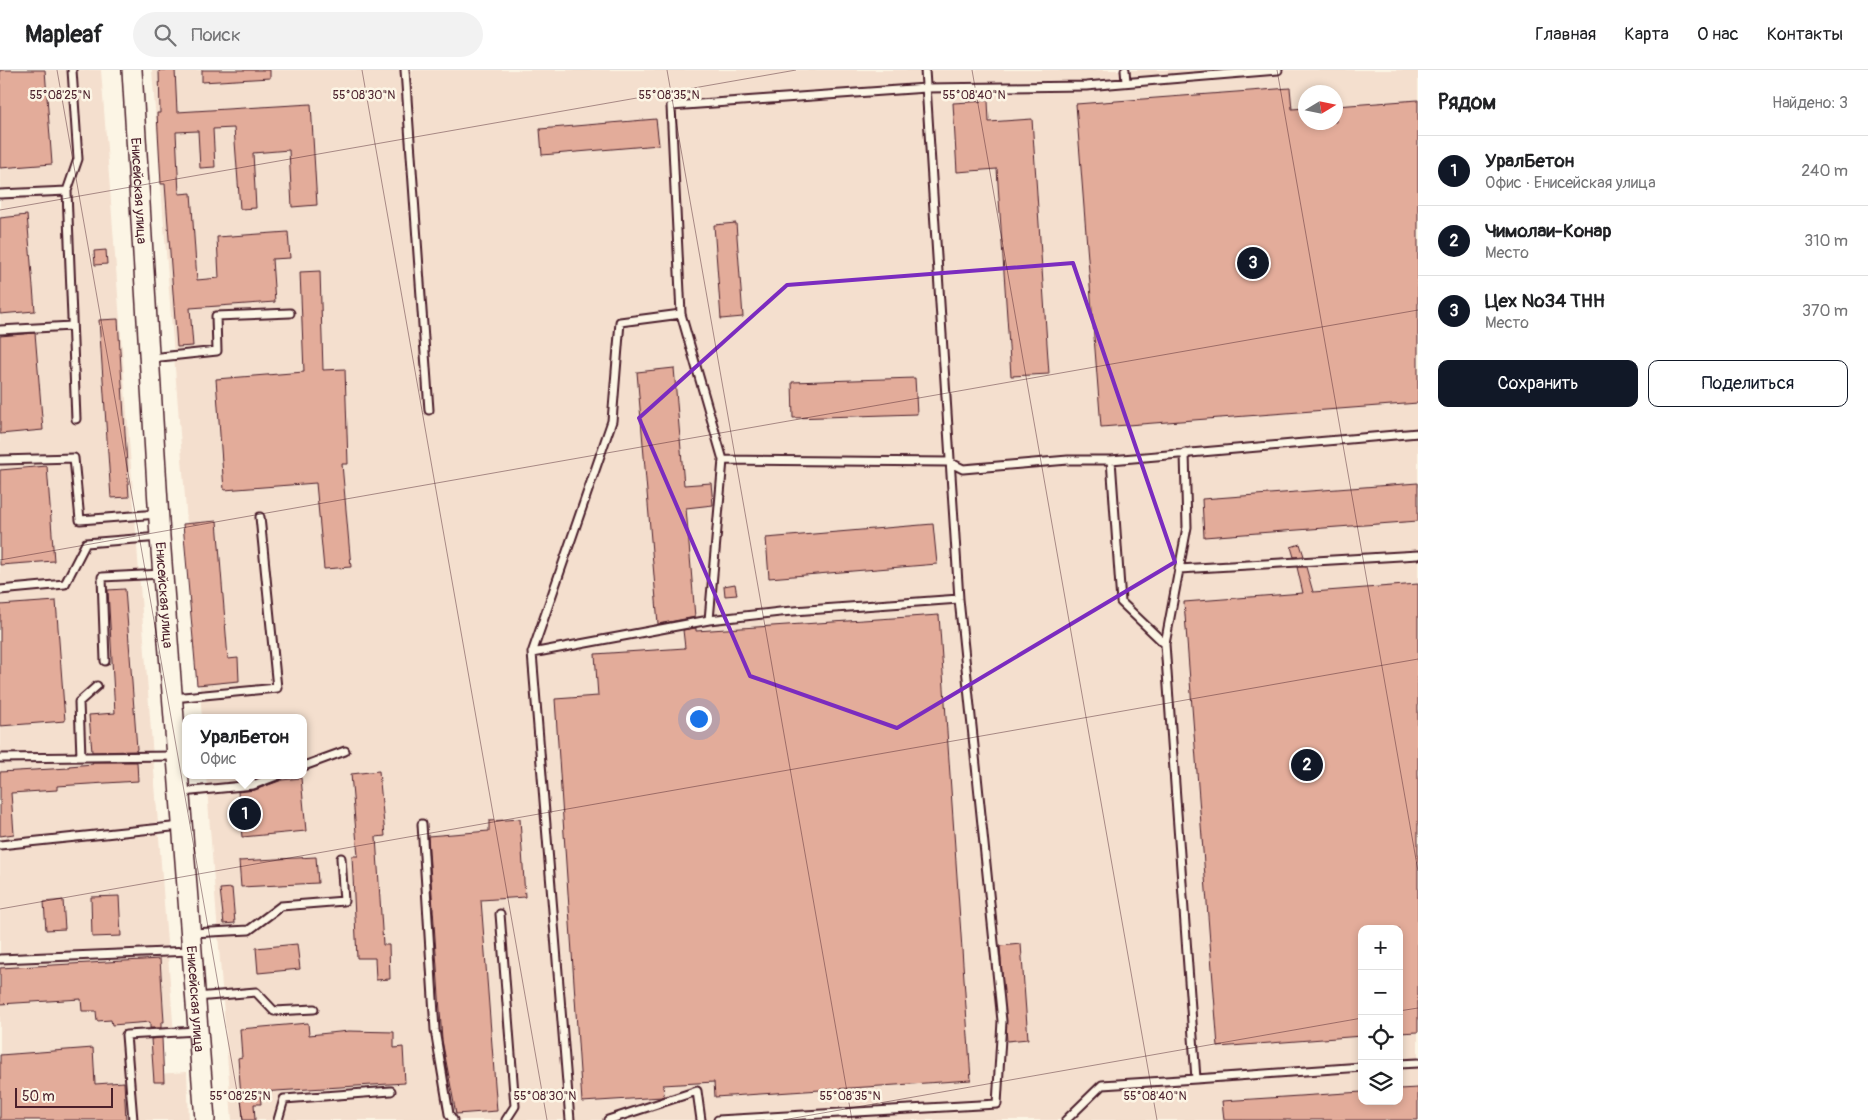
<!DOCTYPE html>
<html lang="ru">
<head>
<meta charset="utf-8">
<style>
  body { margin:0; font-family:Pangolin,sans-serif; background:#f2f2f2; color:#202124 }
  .controls { position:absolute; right:15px; bottom:15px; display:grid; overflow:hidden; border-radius:10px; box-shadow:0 2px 8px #0003 }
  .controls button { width:45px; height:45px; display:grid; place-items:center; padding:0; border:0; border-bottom:1px solid #e0e0e0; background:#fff; color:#202124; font:25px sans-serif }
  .compass { position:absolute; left:1298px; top:15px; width:45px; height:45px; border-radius:50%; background:#fff; box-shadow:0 2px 8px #0003; rotate:80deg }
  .scale { position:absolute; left:15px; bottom:12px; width:98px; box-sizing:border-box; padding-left:5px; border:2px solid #4a1f2b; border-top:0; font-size:14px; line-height:18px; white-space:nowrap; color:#4a1f2b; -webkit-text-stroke:4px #fcf5e5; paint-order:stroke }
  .you { position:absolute; left:698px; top:648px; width:18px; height:18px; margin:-12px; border:4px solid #fff; border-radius:50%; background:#1a73e8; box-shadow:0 0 0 8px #1a73e833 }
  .badge { display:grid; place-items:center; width:32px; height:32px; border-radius:50%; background:#111827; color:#fff; font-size:16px; font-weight:700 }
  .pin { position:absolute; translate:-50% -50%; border:2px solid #fff; box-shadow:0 1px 5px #0006 }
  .popup { position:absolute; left:182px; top:644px; width:125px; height:65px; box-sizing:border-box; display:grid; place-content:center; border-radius:10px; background:#fff; filter:drop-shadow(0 1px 4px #0005); font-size:16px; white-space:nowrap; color:#757577 }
  .popup b { font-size:19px; color:#202124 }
  .popup::after { content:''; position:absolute; left:50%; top:100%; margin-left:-10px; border:10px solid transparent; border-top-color:#fff }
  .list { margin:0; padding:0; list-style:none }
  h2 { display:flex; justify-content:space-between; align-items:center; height:65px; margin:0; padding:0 20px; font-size:21px }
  h2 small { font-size:16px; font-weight:400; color:#757577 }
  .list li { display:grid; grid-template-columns:32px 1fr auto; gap:15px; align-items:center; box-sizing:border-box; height:70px; padding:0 20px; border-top:1px solid #e0e0e0 }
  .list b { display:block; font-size:19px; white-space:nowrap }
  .list p { margin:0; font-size:16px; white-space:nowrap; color:#757577 }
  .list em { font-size:16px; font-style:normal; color:#757577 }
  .actions { display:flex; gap:10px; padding:15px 20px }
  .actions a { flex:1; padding:11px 0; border:1px solid #111827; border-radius:10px; text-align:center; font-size:18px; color:#111827 }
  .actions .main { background:#111827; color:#fff }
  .icon { flex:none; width:28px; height:28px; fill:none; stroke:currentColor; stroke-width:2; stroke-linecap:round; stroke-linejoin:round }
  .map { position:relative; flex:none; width:1418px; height:1050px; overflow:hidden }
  header { display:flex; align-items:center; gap:30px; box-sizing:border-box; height:70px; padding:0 25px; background:#fff; border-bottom:1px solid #e0e0e0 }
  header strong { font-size:24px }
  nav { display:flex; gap:28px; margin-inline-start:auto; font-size:18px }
  .search { width:350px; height:45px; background:#f2f2f2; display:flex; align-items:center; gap:12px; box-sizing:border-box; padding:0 18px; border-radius:28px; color:#757577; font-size:19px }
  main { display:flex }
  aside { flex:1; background:#fff }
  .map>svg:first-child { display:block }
  .built { fill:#f4dfce; fill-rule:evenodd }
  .building { fill:#e3ac9a; stroke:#4a1f2b }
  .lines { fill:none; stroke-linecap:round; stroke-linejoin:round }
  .lane-casing { stroke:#4a1f2b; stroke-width:11 }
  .secondary-casing { stroke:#4a1f2b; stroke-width:22 }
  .lane { stroke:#fcf5e5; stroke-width:7 }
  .secondary { stroke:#fcf5e5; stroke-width:19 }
  .marked { fill:none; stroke:#7b2cbf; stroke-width:4; stroke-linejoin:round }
  .ticks { fill:none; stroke:#4a1f2b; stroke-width:1; stroke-opacity:0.45 }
  .labels { text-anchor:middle; stroke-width:5; stroke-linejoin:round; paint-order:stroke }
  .street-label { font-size:14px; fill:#4a1f2b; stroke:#fcf5e5 }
  .ticks-label { font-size:12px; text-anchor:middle; fill:#4a1f2b; stroke:#fcf5e5; stroke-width:5; stroke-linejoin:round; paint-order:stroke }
</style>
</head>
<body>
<header>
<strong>Mapleaf</strong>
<div class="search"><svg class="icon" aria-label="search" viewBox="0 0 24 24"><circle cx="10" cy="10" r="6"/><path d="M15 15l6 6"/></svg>Поиск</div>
<nav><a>Главная</a><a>Карта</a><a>О нас</a><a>Контакты</a></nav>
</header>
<main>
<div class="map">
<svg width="1418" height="1050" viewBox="0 0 1418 1050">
  <rect width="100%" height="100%" fill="#fcf5e5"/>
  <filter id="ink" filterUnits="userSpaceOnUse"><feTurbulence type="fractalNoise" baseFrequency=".02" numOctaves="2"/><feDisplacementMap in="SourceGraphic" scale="10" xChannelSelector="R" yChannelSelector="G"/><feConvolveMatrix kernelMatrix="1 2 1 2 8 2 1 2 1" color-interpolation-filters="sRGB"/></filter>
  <g filter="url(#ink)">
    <path class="built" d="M0 0H101L174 965 155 967 157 1004 187 1002 189 1050H0Z
      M152 0H1418V1050H232L206 705H304V648H202ZM1306 22H1336V52H1306ZM1362 859H1399V1031H1362Z"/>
    <path class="building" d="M0 0H45L52 94 0 98Z
      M159 0H175L177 42 311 34 317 135 292 137 289 80 253 83 256 138 240 139 234 58 213 59 215 97 200 98 198 61 176 62 179 124 191 123 197 210 219 208 217 167 288 162 290 188 272 189 275 232 190 238 193 276 177 277 165 114H161L157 43H160Z
      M202 0H270V8L202 12Z
      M1290 18 1292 39 1306 38V52H1336V36L1418 30V333L1101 357 1076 34Z
      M988 31 989 52 1032 49 1049 304 1011 306 997 99 957 102 953 33Z
      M656 49 659 75 542 85 540 59Z
      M27 145 35 241 0 244V148Z
      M736 153 743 247 721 249 714 155Z
      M106 180 107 194 95 195 94 181Z
      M320 201 323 300 345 299 348 394H342L351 497 324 499 316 413 224 420 216 309 304 302 300 202Z
      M118 249 129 427 111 428 99 250Z
      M35 263 43 360 0 364V266Z
      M674 298 684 415 711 413 713 435 686 438 695 547 658 554 637 302Z
      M915 308 917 344 793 348 792 312Z
      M47 396 54 491 0 495V400Z
      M1418 413V451L1204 467 1202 429Z
      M217 451 228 589 238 588 239 611 197 615 183 454Z
      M933 454 937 494 769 508 766 468Z
      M1300 474 1304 486 1294 487 1291 477Z
      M1297 497H1306L1313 522 1418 514V962L1399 963V859H1362V966L1218 977 1184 532 1303 523Z
      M735 514 737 525 725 526 724 516Z
      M125 519 137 679 136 681 92 682 89 645 115 643 108 520Z
      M56 531 65 651 0 656V535Z
      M939 545 971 1010 715 1027 714 1012 663 1015 664 1026 662 1027 582 1032 555 629 598 626 595 584 685 578 683 560 696 558V561Z
      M92 692H137L138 711 57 716V720L11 723 14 764 0 766V702L69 698V696L93 694Z
      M379 701 385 766 376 767 383 875H389L390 909 376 910 375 888H357L352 786H358L351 704Z
      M301 708 306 761 242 767 238 722 255 720 282 710Z
      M520 749 525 827 481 830 497 1041 456 1044 442 970 428 766 489 761V751Z
      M316 787 318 813 241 817 239 791Z
      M232 818 235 853 224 854 220 819Z
      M119 826 121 866 92 867 91 827Z
      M63 830 65 859 46 860 44 832Z
      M297 874 300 899 258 903 256 878Z
      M1021 874 1028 969 1007 971 1000 876Z
      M160 889 164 952H161V958H150V952L112 955 111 950 97 951 96 941H82L81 929 0 934V898Z
      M308 953 309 965 349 961 394 962V978L403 977 405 1013 260 1022 261 1034H254L255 1050H243L238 988 242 987 240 959Z
      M162 968 164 1012H154L151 969Z
      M93 978 95 1014 124 1012 126 1050H0V985Z
      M1418 1018V1050H1224L1222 1031 1362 1022V1031H1399V1019Z"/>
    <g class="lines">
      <defs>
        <path id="lane" d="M72 0 78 89 67 121 76 349
          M405 0 429 340
          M1125 0 1126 12
          M0 124 67 121
          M681 244 723 390
          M0 260 72 256
          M151 288 217 281 216 246 290 243
          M0 390 74 388 80 450 158 444
          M1111 390 1121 532 1165 574
          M1179 499 1418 485
          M0 520 65 514 86 473 160 467
          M709 550 780 542 959 529
          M532 583 709 550 723 390 949 392 963 399 1068 390H1111L1418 363
          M105 591 102 507 163 504
          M173 628 277 618 260 447
          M81 687 79 632 97 616
          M0 688 175 686
          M304 696 345 681
          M182 722 253 715 279 705
          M422 754 435 960 449 1044 453 1050
          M0 775 181 756
          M500 844 515 1036 506 1050
          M192 863 249 860 281 836 344 831 341 788
          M0 889 190 881
          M196 927 256 922 274 941 314 939
          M1399 994 1418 993
          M1196 1009 1362 997
          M133 1050 126 965 197 961
          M278 1050 284 1029 391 1021
          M570 1050 532 583 612 351 620 252 681 244 671 36 926 18 1086 16 1278 0
          M608 1050 697 1021 701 1050
          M718 1050 997 1034 1002 951 959 529 925 0
          M1066 1050 1102 1015 1196 1009 1165 574 1187 457 1185 383"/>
        <g id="secondary">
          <path id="s1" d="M132 0 160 467 205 1050"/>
        </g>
      </defs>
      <use href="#lane" class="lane-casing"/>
      <use href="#secondary" class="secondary-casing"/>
      <use href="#lane" class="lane"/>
      <use href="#secondary" class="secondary"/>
    </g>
  </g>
  <path class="marked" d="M1073 193 1175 492 897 658 750 606 639 348 787 215Z"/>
  <path class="ticks" d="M57 0 242 1050M362 0 547 1050M667 0 852 1050M972 0 1157 1050M1277 0 1418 801M0 140 796 0M0 490 1418 240M0 839 1418 589M1399 941 1418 938M783 1050 1362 948"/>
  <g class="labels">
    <g class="street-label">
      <text dy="5" stroke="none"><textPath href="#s1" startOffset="121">Енисейская улица</textPath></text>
      <text dy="5" stroke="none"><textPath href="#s1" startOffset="526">Енисейская улица</textPath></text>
      <text dy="5" stroke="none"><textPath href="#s1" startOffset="931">Енисейская улица</textPath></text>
    </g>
  </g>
  <g class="ticks-label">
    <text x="60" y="29">55°08'25"N</text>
    <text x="364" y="29">55°08'30"N</text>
    <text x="669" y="29">55°08'35"N</text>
    <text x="974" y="29">55°08'40"N</text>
    <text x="240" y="1030">55°08'25"N</text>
    <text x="545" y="1030">55°08'30"N</text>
    <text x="850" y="1030">55°08'35"N</text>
    <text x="1155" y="1030">55°08'40"N</text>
  </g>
</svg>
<div class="controls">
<button>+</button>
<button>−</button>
<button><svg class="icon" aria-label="locate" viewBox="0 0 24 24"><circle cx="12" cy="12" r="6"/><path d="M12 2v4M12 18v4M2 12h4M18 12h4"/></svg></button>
<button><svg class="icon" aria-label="layers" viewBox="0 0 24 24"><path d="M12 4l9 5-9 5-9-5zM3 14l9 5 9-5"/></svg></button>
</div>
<svg class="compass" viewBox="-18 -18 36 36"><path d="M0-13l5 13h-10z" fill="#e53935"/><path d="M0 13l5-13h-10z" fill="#757577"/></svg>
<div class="scale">50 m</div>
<div class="you"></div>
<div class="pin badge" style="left:245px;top:744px">1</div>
<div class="popup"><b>УралБетон</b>Офис</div>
<div class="pin badge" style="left:1307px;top:695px">2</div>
<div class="pin badge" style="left:1253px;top:193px">3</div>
</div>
<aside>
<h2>Рядом<small>Найдено: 3</small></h2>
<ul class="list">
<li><span class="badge">1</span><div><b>УралБетон</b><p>Офис · Енисейская улица</p></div><em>240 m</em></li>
<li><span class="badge">2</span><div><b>Чимолаи-Конар</b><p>Место</p></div><em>310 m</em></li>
<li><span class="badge">3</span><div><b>Цех №34 ТНН</b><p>Место</p></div><em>370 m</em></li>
</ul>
<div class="actions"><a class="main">Сохранить</a><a>Поделиться</a></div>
</aside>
</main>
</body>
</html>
